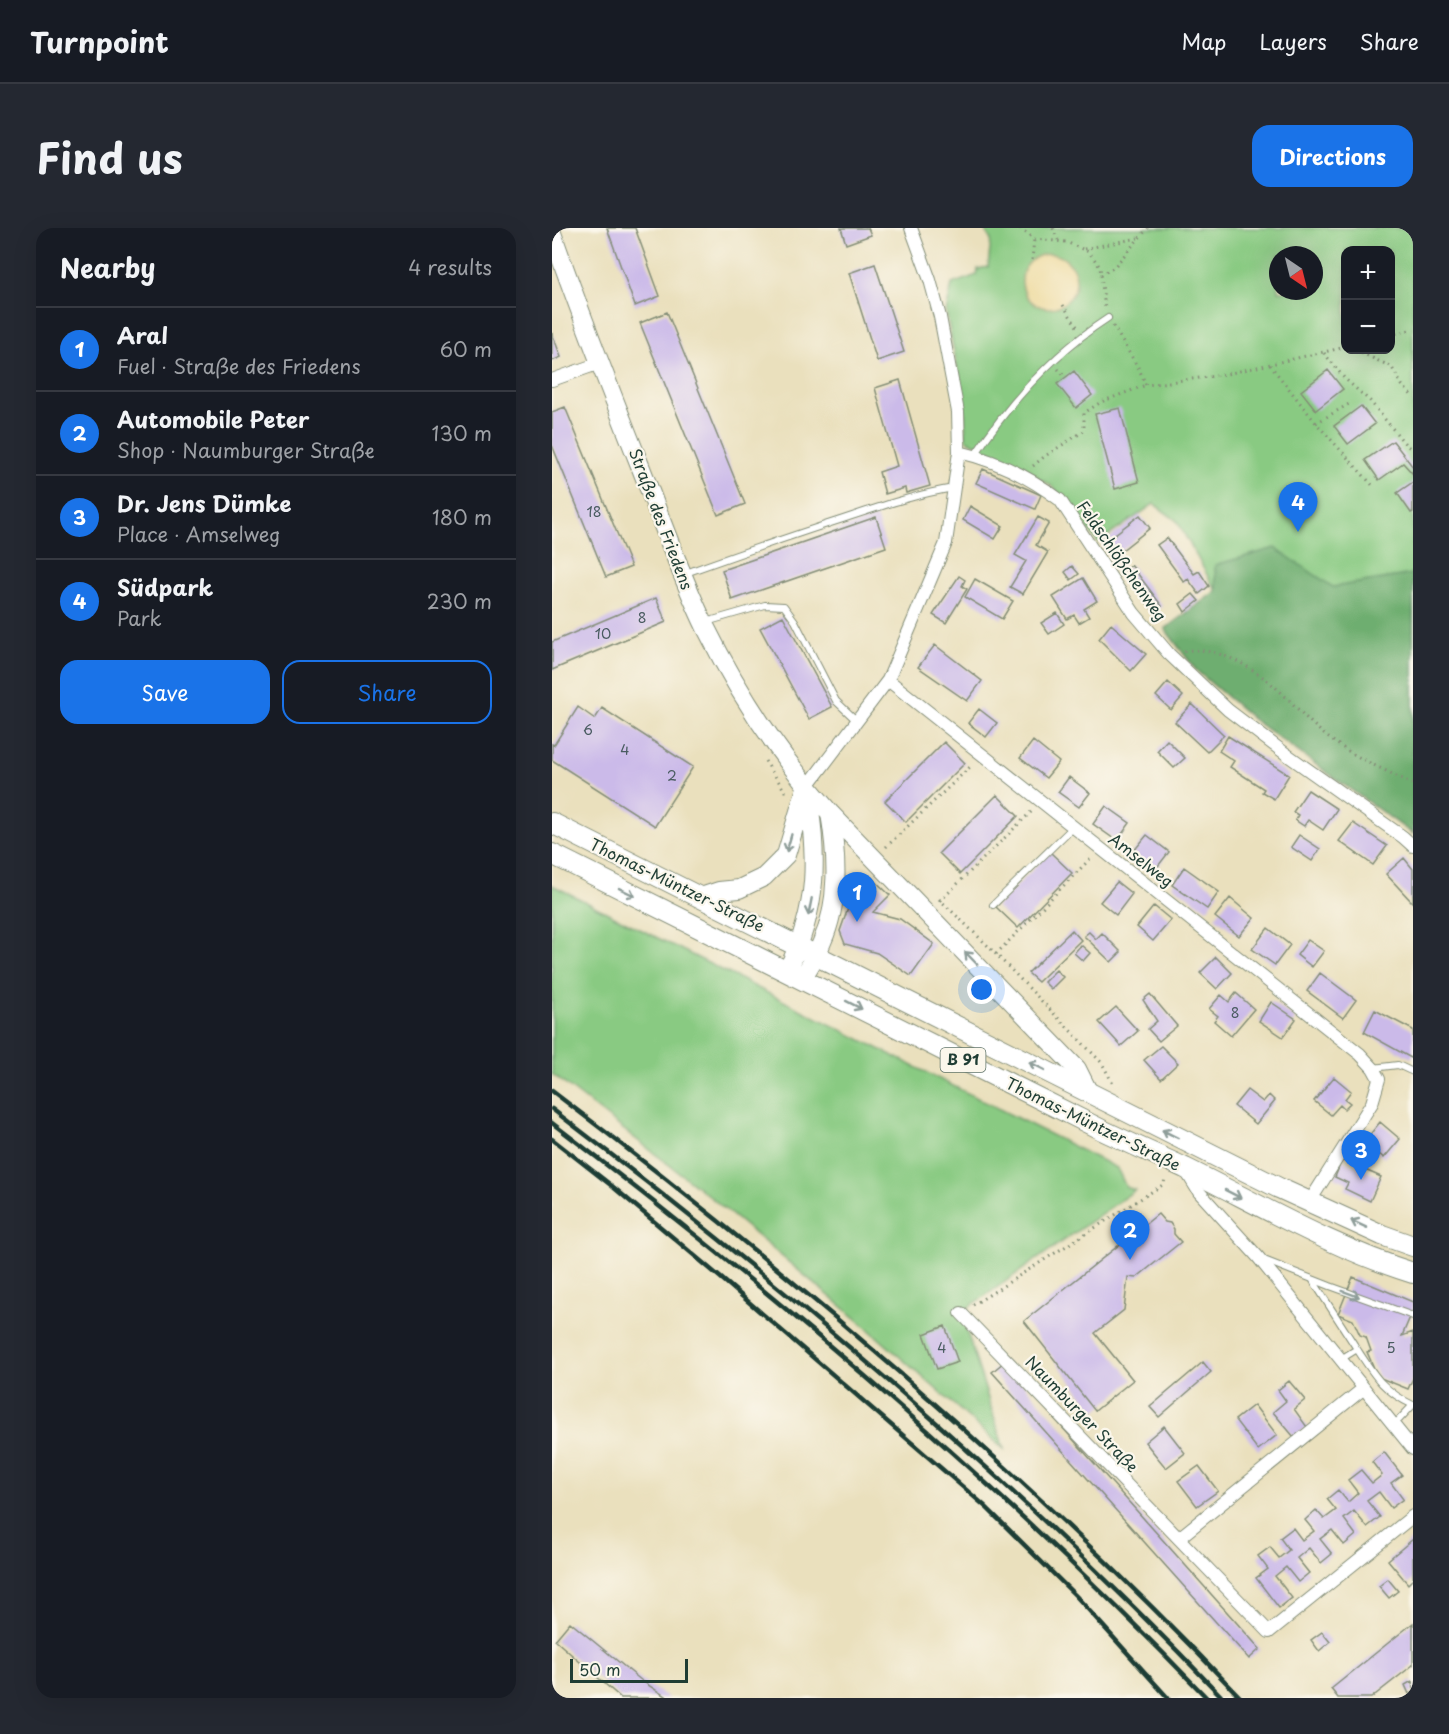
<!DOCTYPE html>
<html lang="en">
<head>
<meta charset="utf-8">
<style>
  body { margin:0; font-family:"Playpen Sans",sans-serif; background:#242831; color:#f1f3f6 }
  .controls { position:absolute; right:18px; top:18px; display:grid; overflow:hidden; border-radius:12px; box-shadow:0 6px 24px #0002 }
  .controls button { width:54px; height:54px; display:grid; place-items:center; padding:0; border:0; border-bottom:2px solid #363941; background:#171b24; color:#f1f3f6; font:30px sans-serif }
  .compass { position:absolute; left:717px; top:18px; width:54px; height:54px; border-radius:50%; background:#171b24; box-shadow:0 6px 24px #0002; rotate:145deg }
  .scale { position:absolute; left:18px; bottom:15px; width:118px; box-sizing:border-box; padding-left:6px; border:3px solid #1f3d34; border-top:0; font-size:16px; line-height:21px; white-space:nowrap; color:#1f3d34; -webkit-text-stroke:4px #fbf7ec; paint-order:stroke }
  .you { position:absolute; left:430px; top:762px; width:21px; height:21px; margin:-15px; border:4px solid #fff; border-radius:50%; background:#1a73e8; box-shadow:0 0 0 9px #1a73e833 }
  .badge { display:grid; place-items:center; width:39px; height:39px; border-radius:50%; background:#1a73e8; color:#fff; font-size:20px; font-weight:700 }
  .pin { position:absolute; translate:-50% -50px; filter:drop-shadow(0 2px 3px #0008) }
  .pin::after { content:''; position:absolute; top:32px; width:21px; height:18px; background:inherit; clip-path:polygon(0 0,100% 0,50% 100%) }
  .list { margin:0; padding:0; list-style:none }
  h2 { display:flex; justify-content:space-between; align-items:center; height:78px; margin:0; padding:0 24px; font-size:26px }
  h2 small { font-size:20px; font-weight:400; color:#9ea1a6 }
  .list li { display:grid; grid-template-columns:39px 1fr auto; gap:18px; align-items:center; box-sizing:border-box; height:84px; padding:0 24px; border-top:2px solid #363941 }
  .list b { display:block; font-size:22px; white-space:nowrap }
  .list p { margin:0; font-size:20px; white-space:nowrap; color:#9ea1a6 }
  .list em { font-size:20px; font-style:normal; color:#9ea1a6 }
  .actions { display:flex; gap:12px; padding:18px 24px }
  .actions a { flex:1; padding:14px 0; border:2px solid #1a73e8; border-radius:18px; text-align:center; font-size:21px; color:#1a73e8 }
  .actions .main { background:#1a73e8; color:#fff }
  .map { position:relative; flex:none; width:861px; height:1470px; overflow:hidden; border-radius:18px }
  header { display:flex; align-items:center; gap:36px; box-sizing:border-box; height:84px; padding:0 30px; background:#171b24; border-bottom:2px solid #363941 }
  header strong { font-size:28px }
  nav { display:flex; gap:33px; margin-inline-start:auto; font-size:21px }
  .intro { display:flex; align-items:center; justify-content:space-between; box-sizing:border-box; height:144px; padding:0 36px }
  h1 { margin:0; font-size:42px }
  .button { padding:15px 27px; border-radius:18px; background:#1a73e8; color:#fff; font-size:21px; font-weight:700 }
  main { display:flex; gap:36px; padding:0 36px }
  aside { flex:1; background:#171b24; border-radius:18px; box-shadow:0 6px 24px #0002 }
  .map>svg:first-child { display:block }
  .green { fill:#89ca82; stroke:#54845b; stroke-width:1.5; fill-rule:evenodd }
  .forest { fill:#6eae70; stroke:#467652; stroke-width:1.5 }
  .sand { fill:#eeda9e; stroke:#868c69; stroke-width:1.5 }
  .building { fill:#cbbae9 }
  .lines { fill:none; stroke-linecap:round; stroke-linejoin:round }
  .lane-casing { stroke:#848e78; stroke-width:8 }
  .street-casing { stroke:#848e78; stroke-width:14 }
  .secondary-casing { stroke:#848e78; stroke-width:20 }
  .primary-casing { stroke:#848e78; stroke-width:22 }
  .path { stroke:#848e78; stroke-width:3; stroke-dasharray:1.5 4.5; stroke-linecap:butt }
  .lane { stroke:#fff; stroke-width:6 }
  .street { stroke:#fff; stroke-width:12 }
  .secondary { stroke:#fff; stroke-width:18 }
  .primary { stroke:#fff; stroke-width:20 }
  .rail { stroke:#1f3d34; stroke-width:4.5 }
  .oneway { stroke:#8f9e9a }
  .labels { text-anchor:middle; stroke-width:4.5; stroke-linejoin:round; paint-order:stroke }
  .number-label { font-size:14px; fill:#4a5c61 }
  .shield { fill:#fbf7ec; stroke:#61756b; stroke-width:1.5 }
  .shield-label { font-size:15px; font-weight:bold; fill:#1f3d34 }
  .street-label { font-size:16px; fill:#1f3d34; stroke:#fbf7ec }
</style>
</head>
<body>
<header>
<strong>Turnpoint</strong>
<nav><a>Map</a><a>Layers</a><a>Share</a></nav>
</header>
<div class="intro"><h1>Find us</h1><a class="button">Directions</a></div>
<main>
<aside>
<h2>Nearby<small>4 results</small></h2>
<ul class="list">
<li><span class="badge">1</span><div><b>Aral</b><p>Fuel · Straße des Friedens</p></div><em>60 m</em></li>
<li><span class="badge">2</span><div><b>Automobile Peter</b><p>Shop · Naumburger Straße</p></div><em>130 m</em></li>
<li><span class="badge">3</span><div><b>Dr. Jens Dümke</b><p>Place · Amselweg</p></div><em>180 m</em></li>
<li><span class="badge">4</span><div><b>Südpark</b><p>Park</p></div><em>230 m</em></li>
</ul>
<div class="actions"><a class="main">Save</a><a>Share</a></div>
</aside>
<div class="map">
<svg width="861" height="1470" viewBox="0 0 861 1470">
  <rect width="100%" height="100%" fill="#fbf7ec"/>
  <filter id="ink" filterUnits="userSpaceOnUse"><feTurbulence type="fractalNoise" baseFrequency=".0167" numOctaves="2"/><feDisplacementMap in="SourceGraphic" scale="12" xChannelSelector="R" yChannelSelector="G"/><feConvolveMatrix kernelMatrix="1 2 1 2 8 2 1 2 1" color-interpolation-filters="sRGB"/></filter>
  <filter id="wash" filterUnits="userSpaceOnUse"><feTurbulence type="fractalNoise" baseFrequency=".008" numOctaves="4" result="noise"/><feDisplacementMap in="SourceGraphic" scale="24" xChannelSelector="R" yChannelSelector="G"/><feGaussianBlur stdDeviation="1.35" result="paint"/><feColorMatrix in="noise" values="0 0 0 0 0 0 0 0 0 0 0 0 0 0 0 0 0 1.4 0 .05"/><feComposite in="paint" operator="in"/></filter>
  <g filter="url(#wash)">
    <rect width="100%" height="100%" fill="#eae0bd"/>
    <path class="green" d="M440 0H861V606L702 492 644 442 613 401 664 363 625 293 602 276 546 315 515 272 497 256 414 211 412 172 394 84 400 56 425 47 426 41 436 39 439 12 434 4ZM794 22H838V122H794ZM726 27H762V63H726Z
      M0 657 565 940 574 959 583 962 409 1085 452 1221 305 1091 156 967 0 846Z"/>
    <path class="forest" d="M723 320 781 359 861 346V606L702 492 644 442 613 401 664 363 663 337Z"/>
    <path class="sand" d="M470 53a27 27 0 1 1 54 0a27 27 0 1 1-54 0Z"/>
    <g id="blocks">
      <path class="building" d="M55 0H83L108 68 83 78Z
        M289 0H316L319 7 294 16Z
        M323 36 352 124 325 133 297 45Z
        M115 84 193 276 166 287 88 95Z
        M0 105 9 129 0 133Z
        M776 142 791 161 764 182 749 163Z
        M522 143 540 167 524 180 505 156Z
        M348 152 378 258 354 265 353 260 333 266 327 244 345 238 323 160Z
        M809 178 823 196 796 216 782 198Z
        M13 179 79 339 54 349 0 217V184Z
        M568 180 587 254 563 261 543 186Z
        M841 213 861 239V246L851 235 827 252 813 232Z
        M431 241 489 267 483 281 424 255Z
        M861 254V284L859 285 845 265Z
        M418 278 451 298 443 311 411 292Z
        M588 287 598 300 560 330 550 316Z
        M324 289 334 319 180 372 170 342Z
        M486 289 497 295 484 317 496 324 471 366 458 359 474 333 463 327Z
        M615 310 642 346 647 343 657 358 647 366 636 351 632 354 605 317Z
        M579 337 610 378 602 384 571 344Z
        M520 338 527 346 519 352 513 344Z
        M407 348 413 352 410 358 415 361 394 395 381 387Z
        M531 350 545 373 532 381 537 389 527 395 522 387 515 391 501 369Z
        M423 351 461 373 450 391 413 369Z
        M641 366 647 373 633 384 628 376Z
        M104 370 114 394 0 442V414Z
        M505 385 512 396 497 406 489 395Z
        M231 388 280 479 257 491 208 400Z
        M559 396 594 426 579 443 547 411Z
        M383 417 430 453 415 473 366 439Z
        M616 454 631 468 619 482 604 468Z
        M640 476 672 507 655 524 623 494Z
        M26 479 43 491 50 480 141 539 103 598 0 532V516L2 517Z
        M427 481 445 495 434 509 416 495Z
        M676 508 737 547 722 571 710 564 712 561 678 539 682 533 667 523Z
        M615 512 633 530 622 540 605 523Z
        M481 513 507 534 494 550 468 530Z
        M392 514 413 535 354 594 333 573Z
        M517 549 538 565 527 579 506 564Z
        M756 562 785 581 771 602 756 592 752 598 743 592 746 587 741 584Z
        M445 567 466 588 408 646 387 625Z
        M554 578 578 595 565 613 541 596Z
        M801 595 835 618 821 637 787 613Z
        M595 607 617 624 603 642 580 625Z
        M747 607 768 621 760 633 739 619Z
        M498 624 520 645 466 700 444 679Z
        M852 630 861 641V675L834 646Z
        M632 639 667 664 655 681 620 657Z
        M320 650 338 667 321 684 348 691 382 716 359 748 325 725 293 716 288 703 299 672Z
        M565 654 580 666 564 687 548 674Z
        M678 670 702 690 687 708 663 689Z
        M602 678 619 692 601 713 585 699Z
        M716 700 738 717 723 737 700 721Z
        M520 702 529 712 486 754 476 745Z
        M537 704 544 711 550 705 569 724 559 734 532 708Z
        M756 712 772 723 760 739 745 727Z
        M529 717 538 725 531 733 522 725Z
        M664 729 680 745 665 761 648 745Z
        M504 742 511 749 499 761 492 754Z
        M768 745 804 772 791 790 755 763Z
        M684 765 702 781 679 808 662 793 666 788 657 781 669 767 677 774Z
        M598 766 625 798 607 813 596 801 605 793 591 772Z
        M719 774 744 791 731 809 707 793Z
        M564 779 586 803 569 818 547 794Z
        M823 782 861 802V827L859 830 812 804Z
        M609 818 626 835 609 851 592 832Z
        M782 849 799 863 793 871 798 875 792 881 788 877 779 887 762 873Z
        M695 862 711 874 717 867 723 873 704 896 682 878Z
        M828 894 848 911 832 930 812 914Z
        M790 932 829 949 818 973 793 961 796 955 783 949Z
        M606 986 613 994 618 995 622 1001V1006L629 1014 584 1050 576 1049 572 1082 543 1105 581 1152 543 1183 472 1093Z
        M801 1049 861 1074V1082L850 1108 861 1104V1150L856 1161 826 1149 815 1124 819 1123 814 1109 808 1107 801 1092 786 1086Z
        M393 1098 406 1134 385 1141 372 1106Z
        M452 1134 708 1421 697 1431 440 1144Z
        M651 1134 659 1144 607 1189 598 1179Z
        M737 1153 753 1172 742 1181 755 1199 742 1209 721 1184 734 1173 726 1162Z
        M702 1177 725 1207 706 1222 683 1192Z
        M612 1198 633 1225 614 1240 593 1214Z
        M832 1224 850 1247 839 1255 851 1271 839 1280 827 1264 815 1273 828 1289 815 1299 802 1283 792 1291 804 1307 792 1317 780 1302 768 1311 780 1326 769 1335 757 1320 745 1330 757 1345 746 1354 734 1339 723 1348 740 1370 727 1380 704 1350 716 1341 706 1328 718 1319 727 1330 737 1322 728 1310 741 1300 750 1312 762 1303 753 1292 764 1282 772 1291 784 1282 775 1271 786 1262 796 1274 806 1265 796 1252 809 1242 820 1255 830 1247 820 1234Z
        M647 1238 666 1263 645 1278 626 1253Z
        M861 1311V1351L856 1356 836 1332Z
        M836 1351 846 1363 837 1370 827 1358Z
        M18 1394 90 1453 116 1470H69L3 1412Z
        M861 1395V1437L819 1470H786L779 1461Z
        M770 1404 778 1414 767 1423 759 1412Z
        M860 1453 861 1464 857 1466 853 1457Z"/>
    </g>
  </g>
  <g filter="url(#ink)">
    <use href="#blocks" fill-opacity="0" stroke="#848e78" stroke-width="1.5"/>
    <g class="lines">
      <defs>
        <path id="lane" d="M423 227C458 174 502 125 556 90
          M131 346C184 327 238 308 291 291 327 279 364 266 402 260
          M154 394 213 377 232 378 243 393 284 473 305 493
          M441 677 521 599
          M821 840 846 837 861 844
          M712 1032 778 1058 861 1088
          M760 1051 805 1121 789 1131
          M805 1121C822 1147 831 1163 861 1177
          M842 1197 861 1177"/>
        <path id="street" d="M0 152 48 135
          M407 224C443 232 479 250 508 272L582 385 617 426 676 482 734 526 851 609 861 618
          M336 452 808 826 821 840 827 851 820 875 758 973
          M255 559 336 452 394 315 407 224 406 184 388 89 378 52 359 0
          M634 943 647 964 706 1029 861 1221
          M409 1085 717 1404 861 1288
          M627 1310 812 1160"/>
        <path id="secondary" d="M0 5C27 83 57 159 87 235 109 290 128 347 154 400 187 467 229 530 278 585L525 841 537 865
          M149 669 167 663 187 661 212 649 234 627 253 563
          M235 743C268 677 265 629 255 559
          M250 751C257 739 265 727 270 714 288 674 285 627 278 585"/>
        <path id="primary" d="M0 595 727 960 830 1007 861 1018
          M0 626 550 902C577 915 605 927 633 940 708 977 781 1020 861 1045"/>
      </defs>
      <use href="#lane" class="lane-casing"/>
      <use href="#street" class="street-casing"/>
      <use href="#secondary" class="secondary-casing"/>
      <use href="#primary" class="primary-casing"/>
      <path class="path" d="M468 0 482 11 514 14 537 24 548 39 553 81
        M501 0 506 12
        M532 21 586 10
        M480 32 482 11
        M549 47 562 39 596 0
        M511 77 526 100
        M561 98 587 141 594 157 670 147 794 119
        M838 107 861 101
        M804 122C815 127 827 134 839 138L850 157 861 169
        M772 125 793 151 818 173 854 217 861 222
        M718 137 764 195 822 259
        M506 141 514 150
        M764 195 797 176
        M481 238 493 228 532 203V185L549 174 594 157
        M632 423C663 417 701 439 723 459 741 474 755 493 773 507 799 528 831 541 861 556
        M213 533 233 563V569
        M334 619 420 537
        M387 671 434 716 550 835 562 858
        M388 673 481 582
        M444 726 540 629
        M421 1077 612 956 613 950"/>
      <use href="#lane" class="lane"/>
      <use href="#street" class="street"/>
      <use href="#secondary" class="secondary"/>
      <use href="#primary" class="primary"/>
      <path class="rail" d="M0 863C244 1048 478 1248 689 1470
        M0 881C237 1061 465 1254 671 1470
        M0 895C231 1071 453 1260 655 1470
        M0 911 60 958 169 1050 434 1279 524 1368 616 1470"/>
    </g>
    <defs><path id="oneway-shaft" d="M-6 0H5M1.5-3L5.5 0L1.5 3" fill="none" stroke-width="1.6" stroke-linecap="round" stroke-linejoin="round" transform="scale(1.5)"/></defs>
    <g class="oneway">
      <use href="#oneway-shaft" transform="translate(237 615) rotate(106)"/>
      <use href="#oneway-shaft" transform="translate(75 664) rotate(26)"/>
      <use href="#oneway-shaft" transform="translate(258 679) rotate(101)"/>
      <use href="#oneway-shaft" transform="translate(419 730) rotate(-134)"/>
      <use href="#oneway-shaft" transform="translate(302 777) rotate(27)"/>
      <use href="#oneway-shaft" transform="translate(485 838) rotate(-153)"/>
      <use href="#oneway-shaft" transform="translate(618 906) rotate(-153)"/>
      <use href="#oneway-shaft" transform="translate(681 966) rotate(27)"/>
      <use href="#oneway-shaft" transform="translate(807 996) rotate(-155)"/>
      <use href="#oneway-shaft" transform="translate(799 1066) rotate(20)"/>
    </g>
  </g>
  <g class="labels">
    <g class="number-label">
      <text x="42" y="289">18</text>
      <text x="90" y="395">8</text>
      <text x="51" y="411">10</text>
      <text x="36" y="507">6</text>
      <text x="73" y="527">4</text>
      <text x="120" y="553">2</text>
      <text x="683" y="790">8</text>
      <text x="390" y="1125">4</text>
      <text x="839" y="1125">5</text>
    </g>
    <rect class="shield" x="388.5" y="820" width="45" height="24" rx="4.5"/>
    <g class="shield-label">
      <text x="411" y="837">B 91</text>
    </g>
    <g class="street-label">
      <text transform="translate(109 291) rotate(69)" y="6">Straße des Friedens</text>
      <text transform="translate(570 333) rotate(55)" y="6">Feldschlößchenweg</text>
      <text transform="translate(589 632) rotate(38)" y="6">Amselweg</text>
      <text transform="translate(125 657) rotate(26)" y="6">Thomas-Müntzer-Straße</text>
      <text transform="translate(541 896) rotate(26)" y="6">Thomas-Müntzer-Straße</text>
      <text transform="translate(530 1186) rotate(46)" y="6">Naumburger Straße</text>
    </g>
  </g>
</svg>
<div class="controls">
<button>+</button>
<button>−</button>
</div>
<svg class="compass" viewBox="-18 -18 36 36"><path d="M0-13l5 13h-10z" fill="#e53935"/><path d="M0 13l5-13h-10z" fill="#9ea1a6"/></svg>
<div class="scale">50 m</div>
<div class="you"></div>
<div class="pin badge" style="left:305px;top:694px">1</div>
<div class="pin badge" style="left:578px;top:1032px">2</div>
<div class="pin badge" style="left:809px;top:952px">3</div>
<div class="pin badge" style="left:746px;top:304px">4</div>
</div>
</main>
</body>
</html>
